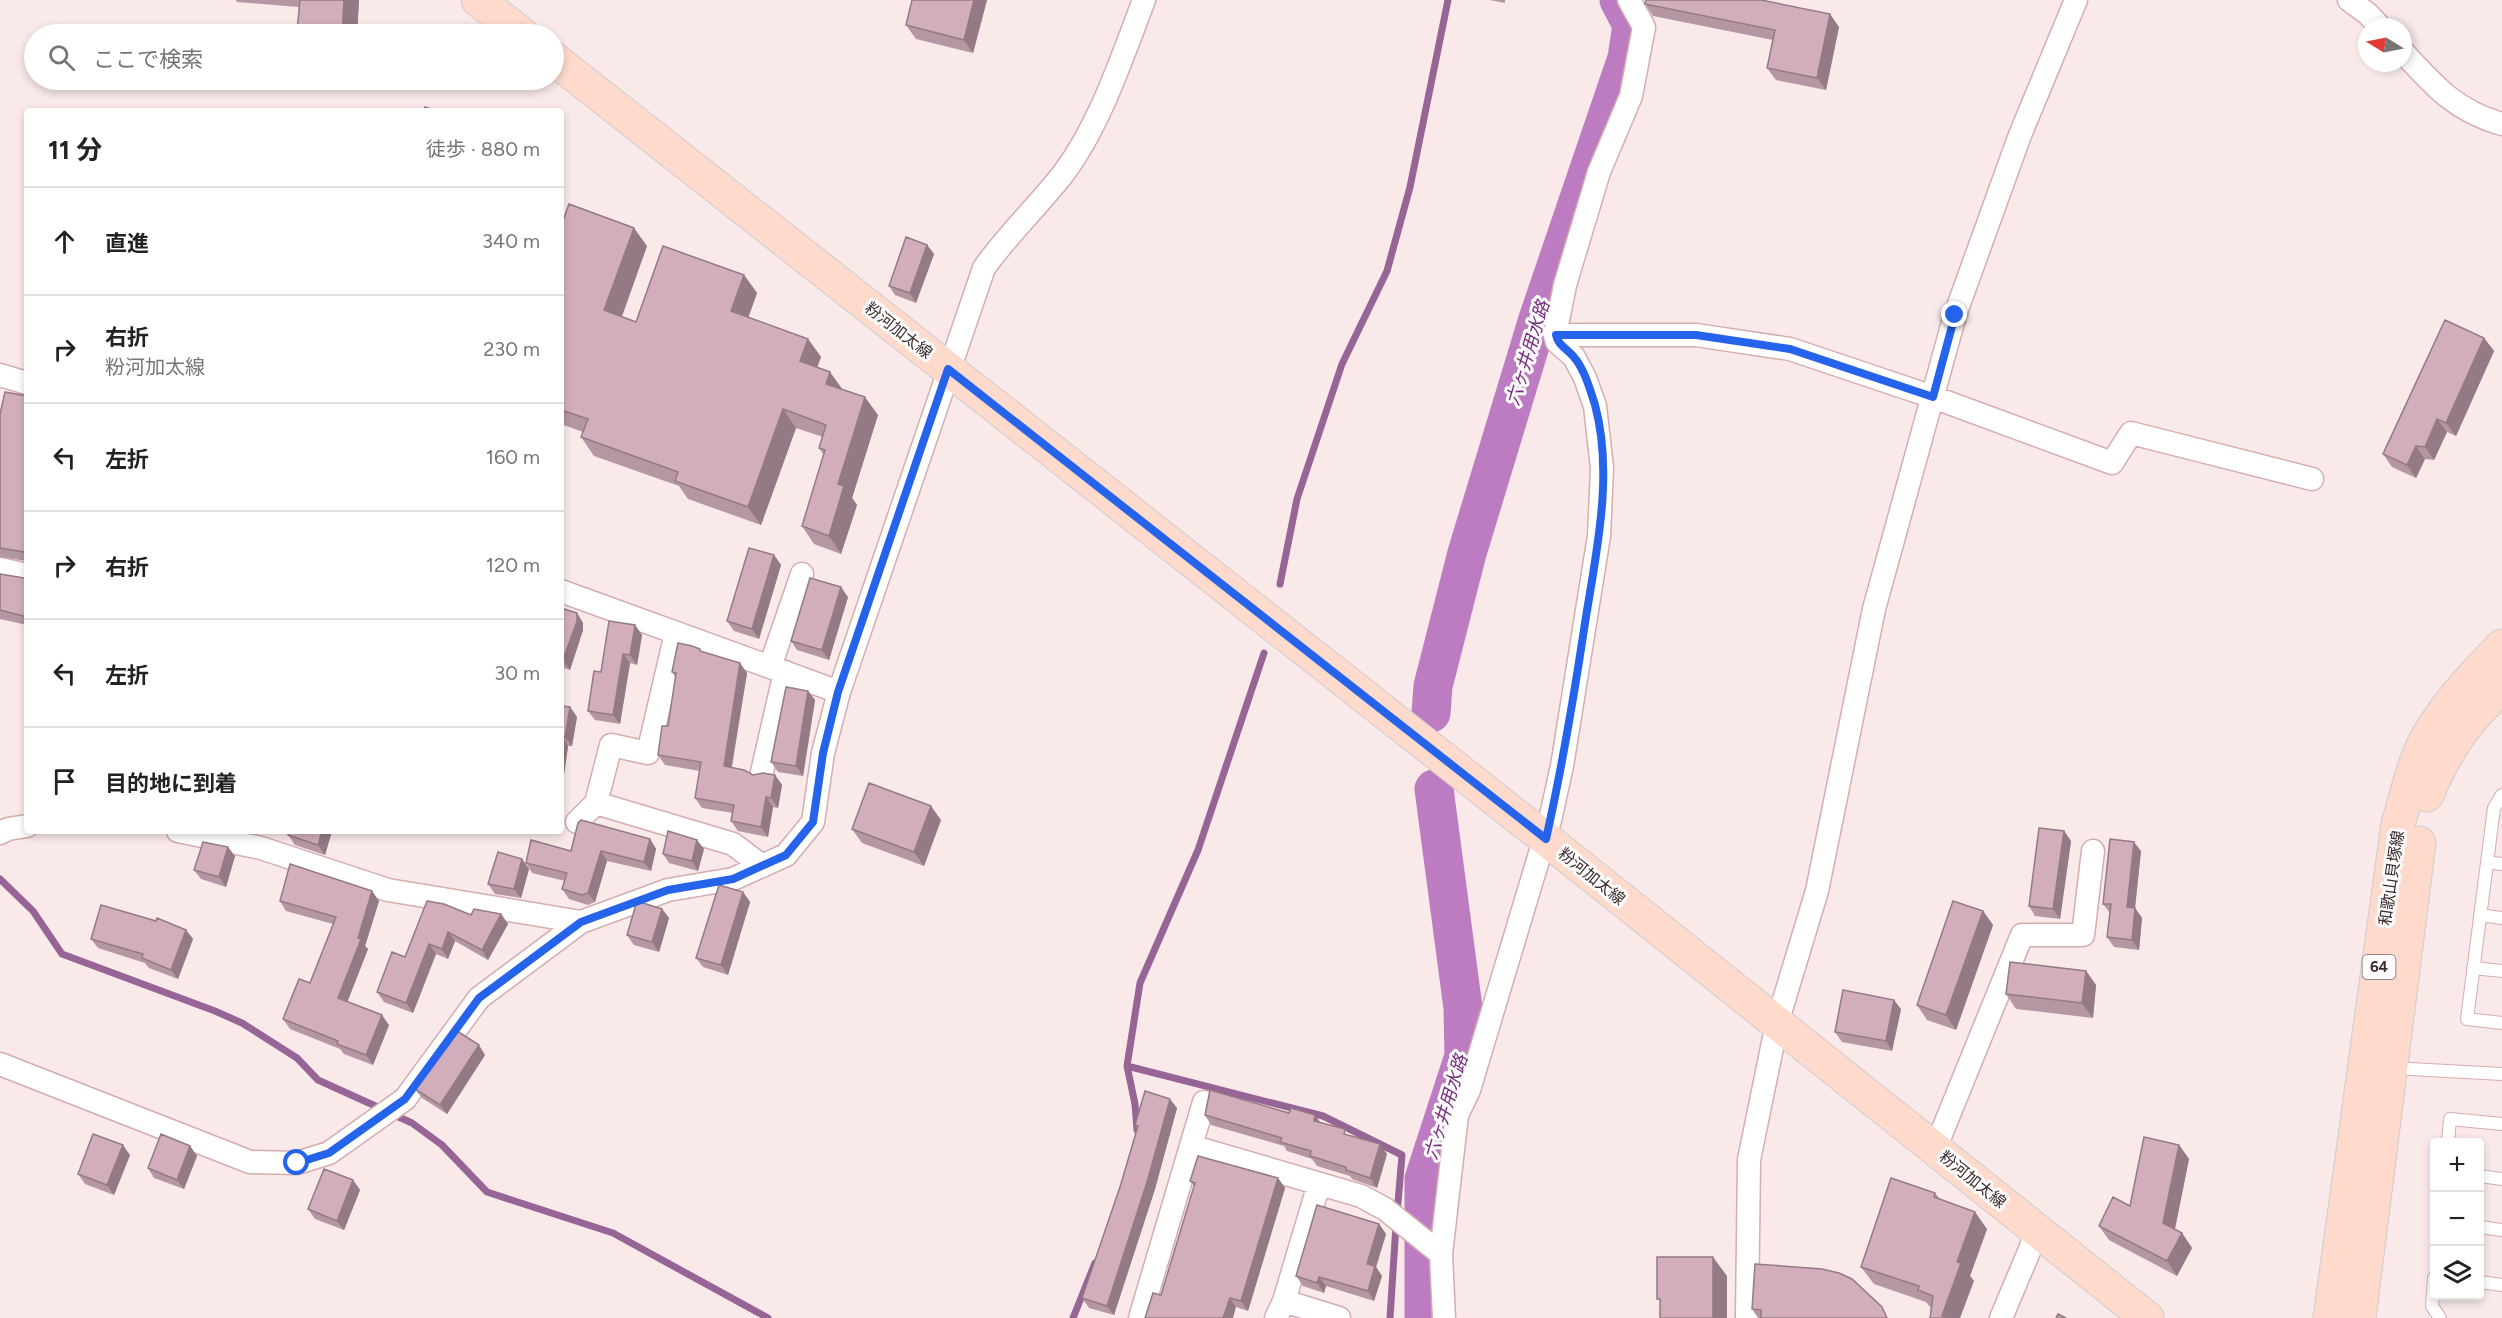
<!DOCTYPE html>
<html lang="ja">
<head>
<meta charset="utf-8">
<style>
  body { margin:0; font-family:Figtree,"Noto Sans JP",sans-serif; background:#f6f6f6; color:#222 }
  .controls { position:absolute; right:18px; bottom:18px; display:grid; overflow:hidden; border-radius:6px; box-shadow:0 3px 9px #0003 }
  .controls button { width:54px; height:54px; display:grid; place-items:center; padding:0; border:0; border-bottom:2px solid #e0e0e0; background:#fff; color:#222; font:30px sans-serif }
  .compass { position:absolute; left:2358px; top:18px; width:54px; height:54px; border-radius:50%; background:#fff; box-shadow:0 3px 9px #0003; rotate:280deg }
  .stop { position:absolute; width:18px; height:18px; margin:-14px; border:4px solid #2563eb; border-radius:50%; background:#fff }
  .stop.end { background:#2563eb; border-color:#fff; box-shadow:0 2px 6px #0008 }
  .list { margin:0; padding:0; list-style:none }
  h2 { display:flex; justify-content:space-between; align-items:center; height:78px; margin:0; padding:0 24px; font-size:26px }
  h2 small { font-size:20px; font-weight:400; color:#767676 }
  .list li { display:grid; grid-template-columns:39px 1fr auto; gap:18px; align-items:center; box-sizing:border-box; height:108px; padding:0 24px; border-top:2px solid #e0e0e0 }
  .list b { display:block; font-size:22px; white-space:nowrap }
  .list p { margin:0; font-size:20px; white-space:nowrap; color:#767676 }
  .list em { font-size:20px; font-style:normal; color:#767676 }
  .icon { flex:none; width:33px; height:33px; fill:none; stroke:currentColor; stroke-width:2; stroke-linecap:round; stroke-linejoin:round }
  .map { position:relative; flex:none; width:2502px; height:1318px; overflow:hidden }
  .search { position:absolute; background:#fff; box-shadow:0 3px 9px #0003; left:24px; top:24px; width:540px; height:66px; display:flex; align-items:center; gap:15px; box-sizing:border-box; padding:0 21px; border-radius:33px; color:#767676; font-size:22px }
  .panel { position:absolute; background:#fff; box-shadow:0 3px 9px #0003; left:24px; top:108px; width:540px; height:726px; border-radius:6px }
  .map>svg:first-child { display:block }
  .lines { fill:none; stroke-linecap:round; stroke-linejoin:round }
  .stream { stroke:#966495; stroke-width:7 }
  .river { stroke:#bd7cc2; stroke-width:39 }
  .lane-casing { stroke:#d5adae; stroke-width:14 }
  .street-casing { stroke:#d5adae; stroke-width:25 }
  .primary-casing { stroke:#d0cccd; stroke-width:35 }
  .lane { stroke:#fff; stroke-width:12 }
  .street { stroke:#fff; stroke-width:22 }
  .primary { stroke:#fddacb; stroke-width:33 }
  .wall { fill:#b596a3 }
  .shaded-wall { fill:#937a84 }
  .building { fill:#d2aebd; stroke:#937a84; stroke-width:1.5 }
  .route { stroke:#2563eb; stroke-width:8 }
  .labels { text-anchor:middle; stroke-width:6; stroke-linejoin:round; paint-order:stroke }
  .shield { fill:#fbfbfb; stroke:#756a6b; stroke-width:1.5 }
  .shield-label { font-size:15px; font-weight:bold; fill:#3c2c2d }
  .street-label { font-size:16px; fill:#3c2c2d; stroke:#fbfbfb }
  .water-label { font-size:18px; font-style:italic; fill:#782b7f; stroke:#fbfbfb }
</style>
</head>
<body>
<div class="map">
<svg width="2502" height="1318" viewBox="0 0 2502 1318">
  <rect width="100%" height="100%" fill="#fae9e9"/>
  <g class="lines">
    <path class="stream" d="M1280 584 1297 499 1342 364 1387 271 1410 187 1448 0
      M0 879 33 911 62 954 215 1011 242 1023 297 1058 318 1080 382 1109
      M1127 1066 1323 1116 1402 1155 1397 1214
      M392 1114 412 1123 442 1145 487 1192 613 1233 768 1318
      M1137 1130 1135 1104 1127 1066 1140 983 1198 850 1264 653
      M1073 1318 1095 1263
      M1390 1318 1396 1225"/>
    <path class="river" d="M1431 713 1433 686 1467 553 1538 319 1627 58 1632 25 1619 0
      M1424 1318V1179L1464 1056 1463 1008 1434 789"/>
    <defs>
      <path id="lane" d="M2502 795 2494 808 2467 1019 2502 1023
        M2487 862 2502 864
        M2480 915 2502 918
        M2473 968 2502 971
        M2392 1068 2502 1074
        M2448 1142 2450 1119 2502 1124
        M2480 1176 2502 1179
        M2480 1227 2502 1230
        M2434 1278 2432 1306 2440 1318
        M2480 1282 2502 1285"/>
      <path id="street" d="M2349 0 2368 14 2380 27
        M2403 52C2434 86 2457 112 2502 124
        M1555 335H1696L1790 349 1933 397 2112 463 2131 433 2312 479
        M0 375 27 383
        M0 569 27 575
        M561 591 839 692
        M770 667 802 574
        M762 772 785 672
        M596 803 733 844 762 866
        M577 822 596 803 611 745 648 753 676 633
        M178 831 261 848 388 890 581 922
        M0 833 8 829 27 826
        M0 1064 250 1162 297 1163 329 1153 405 1099 479 998 581 922 668 890 733 879 786 855 813 822 823 753 839 692 984 268C1008 234 1038 206 1063 174 1100 125 1122 57 1144 0
        M1191 1146 1361 1196 1385 1209 1441 1254
        M1935 1149 2022 935H2083L2093 851
        M1284 1301 1339 1318
        M1140 1318 1204 1102
        M1276 1318 1284 1301 1319 1184
        M1444 1318 1441 1254 1457 1115 1469 1090 1550 820 1562 766 1599 536 1602 468 1595 406 1585 378 1574 357 1557 342 1555 335 1565 285 1599 172 1631 96 1644 27 1629 0
        M1747 1318 1749 1160 1777 1023 1817 891 1874 609 1955 315 2020 135 2076 0
        M2001 1318 2031 1247 2036 1229"/>
      <path id="primary" d="M478 0 522 34
        M554 59 1556 847 2147 1318
        M2427 795C2446 749 2466 721 2502 687
        M2330 1318 2398 824C2407 795 2413 762 2428 736 2448 702 2475 674 2502 646
        M2359 1318 2419 843"/>
    </defs>
    <use href="#lane" class="lane-casing"/>
    <use href="#street" class="street-casing"/>
    <use href="#primary" class="primary-casing"/>
    <use href="#lane" class="lane"/>
    <use href="#street" class="street"/>
    <use href="#primary" class="primary"/>
  </g>
  <path class="wall" d="M236 0H359L357 34H300L297 31 299 7 237 2Z
    M912 0H987L973 53 916 39 906 25Z
    M1490 0H1505V3Z
    M1766 2 1839 27 1826 90 1776 80 1767 68 1773 40 1653 16 1645 4Z
    M561 226 647 246 622 317 636 322 744 275 757 293 748 317 808 339 821 357 817 367 843 390 878 415 852 498 857 505 841 554 814 544 802 526 824 455 819 448 823 437 796 428 761 525 688 499 679 486 594 456 581 437 583 432 561 424Z
    M927 245 934 254 916 303 895 295 889 286Z
    M2484 338 2494 351 2456 436 2447 432 2434 460 2425 459 2416 478 2392 467 2383 454Z
    M27 396V561L0 557V414Z
    M774 555 781 565 759 639 734 631 727 621Z
    M0 574 24 578 27 576V625L0 619Z
    M848 597 829 660 797 650 791 641Z
    M561 608 577 613 583 623V630L570 670 561 667Z
    M635 625 642 635 637 665 630 663 620 724 595 720 588 711 601 672Z
    M702 652 740 663 747 673 732 767 753 775H775L782 785 778 808 773 807 768 837 738 831 731 821 733 813 702 808 695 798 700 771 665 765 658 755 668 726 676 678 672 672Z
    M808 691 815 700 803 776 778 772 771 762Z
    M561 706 570 707 577 717 572 746H568L563 782 561 781Z
    M941 820 924 866 862 843 852 829Z
    M332 831 325 855 295 845 288 835Z
    M2064 831 2071 841 2060 919 2035 916 2029 906Z
    M650 839 656 849 651 871 607 861 595 902 588 905 569 899 562 889 565 881 532 873 526 863 571 851Z
    M704 849 698 871 669 863 663 854Z
    M2141 851 2135 908 2142 918 2139 950 2114 947 2107 937 2110 913 2103 904Z
    M235 856 226 887 201 879 194 870Z
    M522 859 529 869 521 898 495 894 488 884Z
    M372 891 379 901 365 946 368 949 347 1002 389 1025 373 1065 344 1054 340 1049 290 1029 283 1019 310 983 333 924 286 911 280 901Z
    M743 892 750 902 728 975 703 967 696 958Z
    M662 909 669 918 659 952 634 945 627 935Z
    M1983 911 1993 925 1956 1030 1927 1020 1917 1005Z
    M501 914 508 924 488 960 455 941 448 959 436 954 413 1013 384 1002 377 992 405 957 471 915Z
    M156 921 186 930 193 939 178 979 149 968 145 963 98 948 91 939Z
    M2086 971 2096 985 2093 1018 2016 1009 2006 994Z
    M1901 1009 1892 1051 1842 1042 1835 1032Z
    M485 1055 447 1114 422 1098 415 1089Z
    M1177 1108 1155 1189 1114 1315 1089 1308 1082 1298 1120 1187 1137 1128 1135 1125Z
    M1205 1115 1320 1122 1387 1154 1377 1188 1352 1179 1350 1176 1317 1166 1312 1159 1287 1151 1284 1146 1211 1125Z
    M2179 1145 2189 1159 2175 1229 2182 1233 2192 1248 2177 1276 2109 1240 2099 1226 2130 1206Z
    M190 1146 197 1156 184 1189 154 1178 148 1168Z
    M130 1155 114 1195 85 1184 78 1174Z
    M1278 1178 1285 1188 1248 1311 1236 1307 1161 1295 1194 1186 1190 1181Z
    M353 1180 360 1190 344 1230 315 1219 308 1209Z
    M1935 1193 1940 1199 1987 1229 1970 1276 1974 1281 1931 1308 1926 1302 1874 1284 1861 1267Z
    M1379 1224 1386 1234 1376 1267 1382 1276 1374 1301 1326 1286 1324 1293 1303 1286 1296 1276Z
    M1752 1309 1890 1318H1758Z"/>
  <path class="shaded-wall" d="M344 0H359L357 34H342Z
    M974 0H987L973 53 964 40Z
    M1830 14 1839 27 1826 90 1817 78Z
    M634 228 647 246 617 329 604 310Z
    M927 245 934 254 916 303 910 293Z
    M744 275 757 293 744 330 731 311Z
    M2484 338 2494 351 2456 436 2446 423Z
    M808 339 821 357 813 379 800 361Z
    M830 372 843 390 826 384Z
    M865 397 878 415 852 498 857 505 841 554 829 536 838 484Z
    M783 409 796 428 761 525 748 507Z
    M2437 419 2447 432 2434 460 2425 447Z
    M2416 446 2425 459 2416 478 2407 465Z
    M774 555 781 565 759 639 752 629Z
    M841 587 848 597 829 660 822 650Z
    M577 613 583 623V630L570 670 563 660Z
    M635 625 642 635 637 665 630 655Z
    M623 654 630 663 620 724 613 715Z
    M740 663 747 673 730 776 724 766Z
    M808 691 815 700 803 776 796 766Z
    M570 707 577 717 572 746 565 737Z
    M562 736 568 746 563 782 561 779Z
    M775 775 782 785 778 808 771 798Z
    M766 797 773 807 768 837 761 827Z
    M931 806 941 820 924 866 914 852Z
    M322 831H332L325 855 318 845Z
    M2064 831 2071 841 2060 919 2053 909Z
    M650 839 656 849 651 871 644 862Z
    M697 840 704 849 698 871 692 861Z
    M2134 842 2141 851 2134 917 2127 907Z
    M228 847 235 856 226 887 219 877Z
    M601 851 607 861 595 902 588 893Z
    M522 859 529 869 521 898 514 889Z
    M372 891 379 901 365 946 368 949 345 1008 338 998 358 938Z
    M743 892 750 902 728 975 721 965Z
    M2135 908 2142 918 2139 950 2132 940Z
    M662 909 669 918 659 952 652 942Z
    M1983 911 1993 925 1956 1030 1946 1015Z
    M501 914 508 924 488 960 482 950Z
    M186 930 193 939 178 979 171 970Z
    M448 932 455 941 448 959 442 949Z
    M429 944 436 954 413 1013 406 1003Z
    M2086 971 2096 985 2093 1018 2082 1003Z
    M1894 1000 1901 1009 1892 1051 1886 1041Z
    M382 1015 389 1025 373 1065 366 1055Z
    M479 1045 485 1055 447 1114 440 1105Z
    M1170 1099 1177 1108 1155 1189 1114 1315 1107 1306Z
    M1315 1115 1322 1125 1314 1121Z
    M1380 1144 1387 1154 1377 1188 1370 1178Z
    M123 1145 130 1155 114 1195 107 1185Z
    M2179 1145 2189 1159 2173 1238 2163 1223Z
    M190 1146 197 1156 184 1189 177 1180Z
    M1278 1178 1285 1188 1248 1311 1241 1301Z
    M353 1180 360 1190 344 1230 337 1221Z
    M1975 1212 1987 1229 1970 1276 1974 1281 1960 1318H1943L1942 1316 1957 1262Z
    M1379 1224 1386 1234 1376 1267 1382 1276 1374 1301 1368 1291 1367 1264Z
    M2182 1233 2192 1248 2177 1276 2167 1261Z
    M1713 1257 1727 1276V1318H1713Z
    M1319 1277 1326 1286 1324 1293 1317 1283Z
    M1230 1298 1236 1307 1233 1318H1223Z"/>
  <path class="building" d="M300 0H344L342 34 297 31Z
    M912 0H974L964 40 906 25Z
    M1646 0H1761L1830 14 1817 78 1767 68 1775 30 1645 4Z
    M425 107 437 111H423Z
    M569 204 634 228 604 310 636 322 663 246 744 275 731 311 808 339 800 361 830 372 826 384 865 397 838 484 844 486 829 536 802 526 825 450 819 448 826 425 783 409 748 507 675 481 678 472 581 437 588 419 561 410V226Z
    M906 237 927 245 910 293 889 286Z
    M2445 320 2484 338 2446 423 2437 419 2425 447 2416 446 2407 465 2383 454Z
    M5 392 27 396V554L24 552 0 548V414Z
    M749 548 774 555 752 629 727 621Z
    M0 574 24 578 27 576V617L0 610Z
    M810 578 841 587 822 650 791 641Z
    M561 608 577 613V621L563 660 561 659Z
    M609 621 635 625 630 655 623 654 613 715 588 711 594 671 601 672Z
    M678 643 692 646 700 649V651L740 663 724 766 744 770 753 775 763 773 775 775 771 798 766 797 761 827 731 821 734 805 695 798 701 762 658 755 662 726H668L676 673 672 672Z
    M786 687 808 691 796 766 771 762Z
    M561 706 570 707 565 737 562 736 561 740Z
    M869 783 931 806 914 852 852 829Z
    M581 820 650 839 644 862 601 851 588 893 582 895 562 889 567 873 526 863 531 840 571 851 578 823Z
    M2039 828 2064 831 2053 909 2029 906Z
    M289 831H322L318 845 288 835Z
    M668 831 697 840 692 861 663 854Z
    M2110 839 2134 842 2127 907 2135 908 2132 940 2107 937 2111 904H2103Z
    M203 842 228 847 219 877 194 870Z
    M498 852 522 859 514 889 488 884Z
    M290 864 372 891 358 938 361 939 338 998 382 1015 366 1055 337 1044 338 1041 283 1019 299 979 310 983 336 917 280 901Z
    M719 885 743 892 721 965 696 958Z
    M427 901 444 904 471 915 474 909 501 914 482 950 448 932 442 949 429 944 406 1003 377 992 392 952 405 957Z
    M1953 901 1983 911 1946 1015 1917 1005Z
    M640 902 662 909 652 942 627 935 636 904Z
    M101 905 156 921 157 918 186 930 171 970 142 958 143 954 91 939Z
    M2010 962 2086 971 2082 1003 2006 994Z
    M1843 990 1894 1000 1886 1041 1835 1032Z
    M457 1031 479 1045 440 1105 415 1089Z
    M1210 1090 1289 1113 1291 1108 1315 1115 1314 1121 1345 1129 1344 1134 1380 1144 1370 1178 1346 1170V1167L1310 1156 1311 1151 1280 1142 1282 1138 1205 1115Z
    M1145 1091 1170 1099 1148 1179 1107 1306 1082 1298 1120 1187 1138 1126 1135 1125Z
    M93 1134 123 1145 107 1185 78 1174Z
    M161 1134 190 1146 177 1180 148 1168Z
    M2144 1137 2179 1145 2163 1223 2182 1233 2167 1261 2099 1226 2113 1197 2130 1206Z
    M1198 1156 1278 1178 1241 1301 1230 1298 1223 1318H1145L1153 1293 1161 1295 1195 1183 1190 1181Z
    M324 1169 353 1180 337 1221 308 1209Z
    M1891 1178 1935 1193 1934 1197 1975 1212 1957 1262 1961 1263 1942 1316 1955 1318H1930L1933 1296 1918 1290 1919 1286 1861 1267Z
    M1317 1205 1379 1224 1367 1264 1375 1266 1368 1291 1319 1277 1317 1283 1296 1276Z
    M1657 1257H1713V1318H1660V1299H1657Z
    M1755 1264 1822 1269 1839 1273 1852 1279 1882 1307 1887 1318H1761V1310L1752 1309Z
    M2058 1314 2066 1318H2056Z"/>
  <g class="lines">
    <path class="route" d="M297 1163 329 1153 405 1099 479 998 581 922 668 890 733 879 786 855 813 822 823 753 838 692 948 369 1546 839C1562 768 1574 696 1585 623 1596 553 1614 475 1595 405 1590 389 1584 368 1573 356 1566 348 1558 345 1556 335H1696L1790 349 1933 397 1955 315"/>
  </g>
  <g class="labels">
    <rect class="shield" x="2362.5" y="955" width="33" height="24" rx="4.5"/>
    <g class="shield-label">
      <text x="2379" y="972">64</text>
    </g>
    <g class="street-label">
      <text transform="translate(899 330) rotate(38)" y="6">粉河加太線</text>
      <text transform="translate(1592 876) rotate(39)" y="6">粉河加太線</text>
      <text transform="translate(2391 878) rotate(-82)" y="6">和歌山貝塚線</text>
      <text transform="translate(1973 1179) rotate(39)" y="6">粉河加太線</text>
    </g>
    <g class="water-label">
      <text transform="translate(1528 353) rotate(-73)" y="6">六ヶ井用水路</text>
      <text transform="translate(1446 1107) rotate(-73)" y="6">六ヶ井用水路</text>
    </g>
  </g>
</svg>
<div class="controls">
<button>+</button>
<button>−</button>
<button><svg class="icon" aria-label="layers" viewBox="0 0 24 24"><path d="M12 4l9 5-9 5-9-5zM3 14l9 5 9-5"/></svg></button>
</div>
<svg class="compass" viewBox="-18 -18 36 36"><path d="M0-13l5 13h-10z" fill="#e53935"/><path d="M0 13l5-13h-10z" fill="#767676"/></svg>
<div class="stop" style="left:297px;top:1163px"></div>
<div class="stop end" style="left:1955px;top:315px"></div>
<div class="search"><svg class="icon" aria-label="search" viewBox="0 0 24 24"><circle cx="10" cy="10" r="6"/><path d="M15 15l6 6"/></svg>ここで検索</div>
<section class="panel">
<h2>11 分<small>徒歩 · 880 m</small></h2>
<ul class="list">
<li><svg class="icon" aria-label="ahead" viewBox="0 0 24 24"><path d="M12 20V5M6 11l6-6 6 6"/></svg><div><b>直進</b></div><em>340 m</em></li>
<li><svg class="icon" aria-label="right" viewBox="0 0 24 24"><path d="M7 20v-9h11M14 6l5 5-5 5"/></svg><div><b>右折</b><p>粉河加太線</p></div><em>230 m</em></li>
<li><svg class="icon" aria-label="left" viewBox="0 0 24 24"><path d="M17 20v-9H6M10 6l-5 5 5 5"/></svg><div><b>左折</b></div><em>160 m</em></li>
<li><svg class="icon" aria-label="right" viewBox="0 0 24 24"><path d="M7 20v-9h11M14 6l5 5-5 5"/></svg><div><b>右折</b></div><em>120 m</em></li>
<li><svg class="icon" aria-label="left" viewBox="0 0 24 24"><path d="M17 20v-9H6M10 6l-5 5 5 5"/></svg><div><b>左折</b></div><em>30 m</em></li>
<li><svg class="icon" aria-label="arrive" viewBox="0 0 24 24"><path d="M6 21V4h12l-3 4 3 4H6"/></svg><div><b>目的地に到着</b></div></li>
</ul>
</section>
</div>
</body>
</html>
